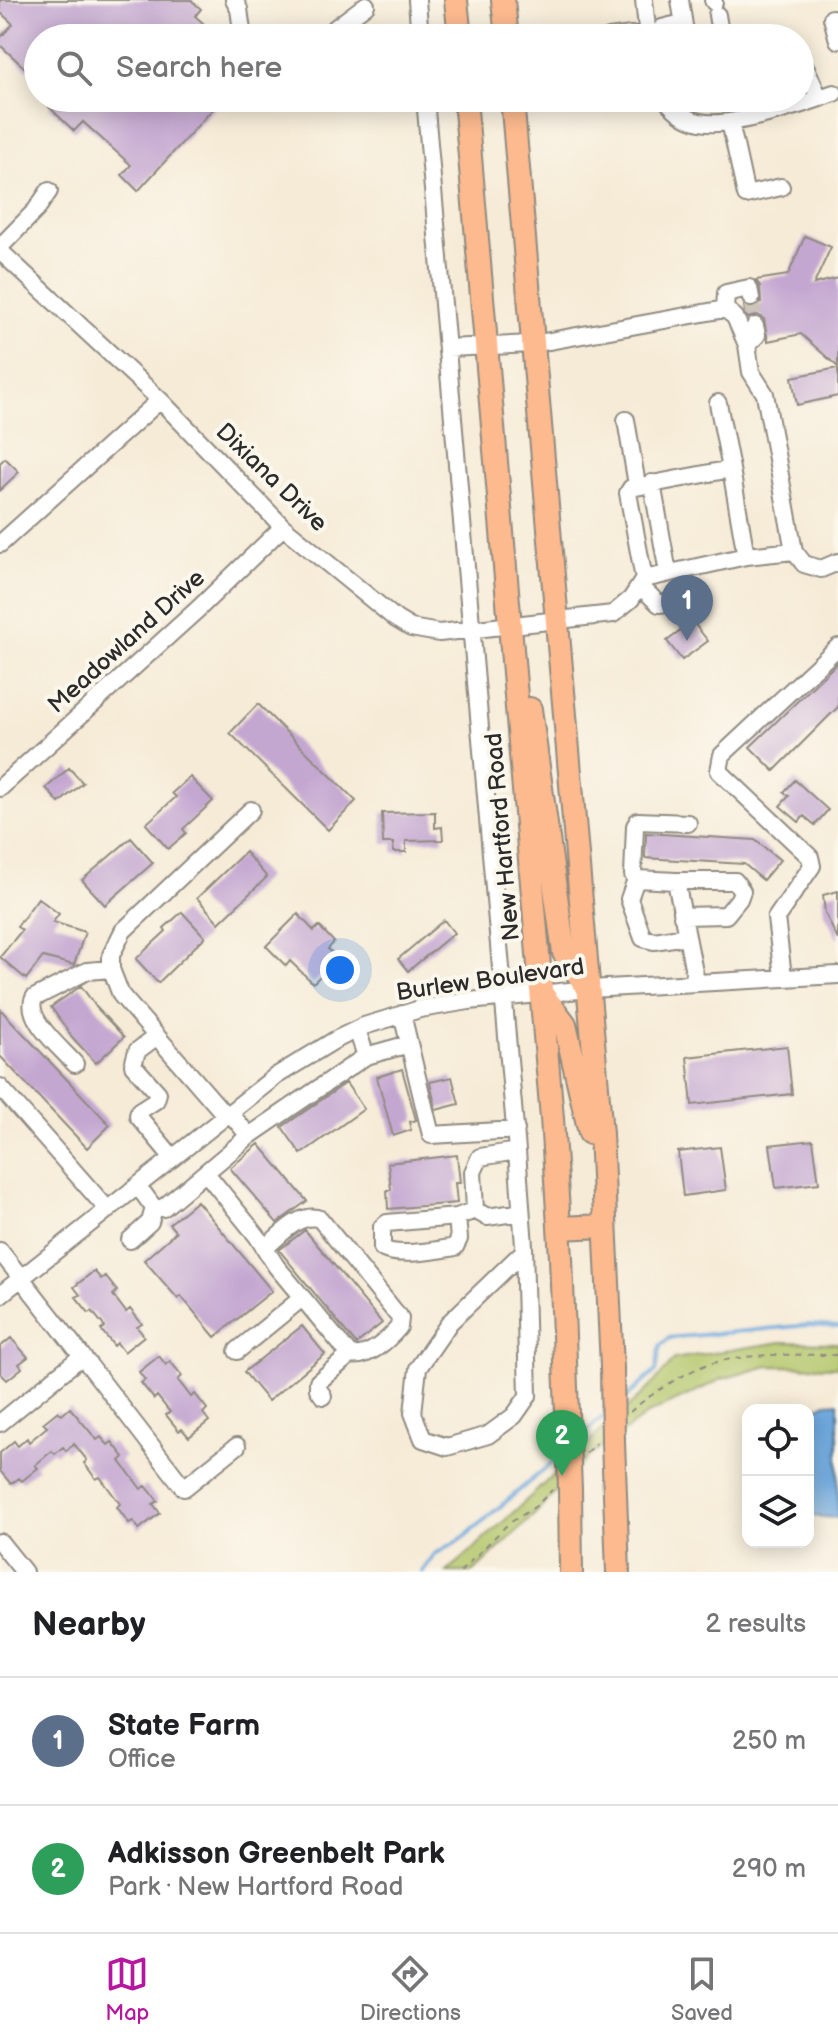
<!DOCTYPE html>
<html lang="en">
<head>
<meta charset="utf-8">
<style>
  body { margin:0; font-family:"Balsamiq Sans",sans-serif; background:#f6f6f6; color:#202124 }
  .controls { position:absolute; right:24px; bottom:24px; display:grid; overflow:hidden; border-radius:16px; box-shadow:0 4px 20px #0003 }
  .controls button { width:72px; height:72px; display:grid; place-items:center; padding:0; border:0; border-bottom:2px solid #e0e0e0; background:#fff; color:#202124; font:40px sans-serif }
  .you { position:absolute; left:340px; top:970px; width:28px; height:28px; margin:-20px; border:6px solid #fff; border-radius:50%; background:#1a73e8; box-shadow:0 0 0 12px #1a73e833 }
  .badge { display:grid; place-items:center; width:52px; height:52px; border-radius:50%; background:#b5179e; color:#fff; font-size:26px; font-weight:700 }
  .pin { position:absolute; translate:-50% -66px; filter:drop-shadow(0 2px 4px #0008) }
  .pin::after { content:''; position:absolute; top:42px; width:28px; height:24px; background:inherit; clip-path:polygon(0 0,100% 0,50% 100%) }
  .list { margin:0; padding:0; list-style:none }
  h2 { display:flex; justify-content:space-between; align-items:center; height:104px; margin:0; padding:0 32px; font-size:34px }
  h2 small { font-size:26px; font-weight:400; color:#757577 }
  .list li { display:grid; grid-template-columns:52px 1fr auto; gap:24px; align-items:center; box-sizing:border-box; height:128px; padding:0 32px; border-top:2px solid #e0e0e0 }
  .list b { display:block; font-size:30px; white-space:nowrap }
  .list p { margin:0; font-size:26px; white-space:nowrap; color:#757577 }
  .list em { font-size:26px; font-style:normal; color:#757577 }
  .icon { flex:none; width:44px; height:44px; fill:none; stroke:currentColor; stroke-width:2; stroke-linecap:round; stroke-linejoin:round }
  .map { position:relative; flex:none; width:838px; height:1572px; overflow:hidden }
  .search { position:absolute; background:#fff; box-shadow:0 4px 20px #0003; left:24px; right:24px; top:24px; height:88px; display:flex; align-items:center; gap:20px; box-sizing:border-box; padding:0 28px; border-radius:44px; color:#757577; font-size:30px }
  .sheet { height:360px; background:#fff }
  nav { display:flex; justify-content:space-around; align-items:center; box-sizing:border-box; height:112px; border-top:2px solid #e0e0e0; background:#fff; font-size:22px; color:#757577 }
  nav a { display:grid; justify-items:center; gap:4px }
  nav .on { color:#b5179e }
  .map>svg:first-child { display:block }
  .green { fill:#b3c66a; stroke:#6f784a; stroke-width:2 }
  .water { fill:#6da7dd; stroke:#4c6984; stroke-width:2 }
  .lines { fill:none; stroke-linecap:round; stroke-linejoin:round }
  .stream { stroke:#6da7dd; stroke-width:4 }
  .building { fill:#c4a7d1 }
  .minor-tunnel { stroke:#cdc5b5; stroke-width:16; stroke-dasharray:16 8; stroke-linecap:butt }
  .minor-casing { stroke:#908b81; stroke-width:20 }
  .major-casing { stroke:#908b81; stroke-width:26 }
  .path { stroke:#908b81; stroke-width:2; stroke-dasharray:6 6; stroke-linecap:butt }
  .minor { stroke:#fff; stroke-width:16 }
  .major { stroke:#fcba8e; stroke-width:22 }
  .major-bridge-casing { stroke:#908b81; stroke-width:26; stroke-linecap:butt }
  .major-bridge { stroke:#fcba8e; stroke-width:22 }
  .labels { text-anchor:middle; stroke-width:8; stroke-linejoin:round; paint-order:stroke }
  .street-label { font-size:24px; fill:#2b2b2b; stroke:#fbf7ec }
</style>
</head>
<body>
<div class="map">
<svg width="838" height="1572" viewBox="0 0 838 1572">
  <rect width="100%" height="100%" fill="#fbf7ec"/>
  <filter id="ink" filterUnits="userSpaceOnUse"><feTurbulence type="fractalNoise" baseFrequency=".0125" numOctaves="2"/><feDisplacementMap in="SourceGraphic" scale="16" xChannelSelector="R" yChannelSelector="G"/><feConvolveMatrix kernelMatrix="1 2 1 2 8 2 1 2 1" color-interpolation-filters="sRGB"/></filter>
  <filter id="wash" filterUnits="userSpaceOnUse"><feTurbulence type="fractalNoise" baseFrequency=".006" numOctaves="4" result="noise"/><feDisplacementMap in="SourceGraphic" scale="32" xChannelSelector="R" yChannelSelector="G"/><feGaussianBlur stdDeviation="1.8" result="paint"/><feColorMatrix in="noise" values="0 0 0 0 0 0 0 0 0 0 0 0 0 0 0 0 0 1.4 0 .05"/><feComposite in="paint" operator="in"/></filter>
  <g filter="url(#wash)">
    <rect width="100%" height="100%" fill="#f6ebd7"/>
    <path class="green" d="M781 1342 838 1343V1367L768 1366 722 1379 650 1413 588 1457 537 1512 474 1572H447C496 1530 542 1485 589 1442 618 1415 650 1391 674 1359Z"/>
    <path class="water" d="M838 1402V1518L808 1516V1412L826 1403Z"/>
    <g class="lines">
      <path class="stream" d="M621 1402 656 1371 660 1346 669 1338 809 1325 838 1327
        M576 1441 605 1415
        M422 1572 435 1554 464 1537 561 1455"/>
    </g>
    <g id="blocks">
      <path class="building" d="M0 0H191L201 9 195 16 212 31 205 38H38V80L0 45V38L13 24 0 12Z
        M57 98H223L138 191 122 175 131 165 83 122 74 131 49 107Z
        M805 236 831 247 814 284 838 278V367L801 334 768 341 764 319 758 315 747 318 745 312 744 306 754 309 761 302 760 286 756 280 788 275Z
        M838 368V396L797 405 792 377Z
        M5 458 19 472 0 490V463Z
        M693 622 708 641 682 660 667 641Z
        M838 662V707L774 771 750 747Z
        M258 704 356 801 328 830 230 733Z
        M69 768 83 783 59 803 46 788Z
        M190 777 213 801 183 829 186 833 168 849 146 824 176 797 172 793Z
        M795 780 828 810 815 825 804 816 799 822 780 806 789 796 784 792Z
        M435 812V828L442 827 443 840 406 841V852H393V843H383L382 813Z
        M646 833 755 840 780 860 763 880 744 864 645 858Z
        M131 838 153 863 105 905 82 880Z
        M245 852 267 877 219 923 197 898Z
        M838 891V940L825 913 823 895Z
        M38 898 59 914 53 922 85 932 74 965 43 957 26 979 0 957 22 930 17 927Z
        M182 912 205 937 158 983 136 959 166 931 164 928Z
        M298 914 314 931 319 926 334 942 328 949 338 959 313 983 290 961 286 966 266 946Z
        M444 920 454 933 408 971 398 959Z
        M81 986 97 1008 124 1037 96 1063 72 1037 51 1007Z
        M0 1009 110 1125 87 1148 0 1056Z
        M787 1046 792 1094 692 1105 687 1057Z
        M402 1069 416 1120 409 1122 411 1130 393 1136 377 1077Z
        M452 1077 459 1104 436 1110 430 1082Z
        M346 1083 364 1109 301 1154 282 1127Z
        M813 1140 819 1183 776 1188 770 1145Z
        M259 1144 307 1201 277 1223 230 1168Z
        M720 1147 726 1190 683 1196 678 1152Z
        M457 1155 460 1183H455L457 1203 388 1209 387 1190H391L388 1163Z
        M197 1201 272 1291 215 1337 181 1296 178 1299 144 1260 176 1232 169 1224Z
        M305 1230 382 1323 356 1344 279 1250Z
        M94 1271 101 1279 105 1276 117 1291 113 1295 126 1312 130 1309 142 1324 137 1327 144 1336 124 1352 117 1343 114 1346 101 1330 105 1327 92 1311 89 1313 76 1297 80 1295 74 1287Z
        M302 1326 325 1354 268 1401 244 1372Z
        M11 1338 28 1357 19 1364 22 1368 7 1380 0 1373V1347Z
        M159 1356 166 1365 170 1361 182 1376 178 1380 191 1397 195 1394 207 1409 203 1413 209 1421 189 1437 182 1429 179 1431 166 1415 170 1412 157 1396 154 1399 141 1383 145 1380 139 1372Z
        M70 1408 97 1440 101 1437 108 1445 112 1442 124 1457 120 1461 141 1489 146 1486 158 1501 153 1504 160 1513 139 1529 133 1521 129 1523 117 1507 120 1504 100 1477 96 1479 84 1463 87 1460 74 1444 66 1451 63 1447 55 1454 52 1451 35 1465 38 1468 22 1481 19 1478 11 1484 0 1471V1453L14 1441 18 1446 27 1438 29 1442 47 1427 43 1423 58 1411 62 1415Z"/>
    </g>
  </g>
  <g filter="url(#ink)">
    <use href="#blocks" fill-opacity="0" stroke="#908b81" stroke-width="2"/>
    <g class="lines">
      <path class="minor-tunnel" d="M751 298 755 326"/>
      <defs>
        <path id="minor" d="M234 0 239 9 243 38
          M417 0 420 38
          M644 0 648 38
          M680 0 685 32H682
          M713 0 714 2
          M832 18 838 40
          M322 38 366 5
          M609 38 632 35 641 38
          M657 38 662 28 674 25 682 32 678 38
          M714 38 719 27 717 15
          M800 69 806 68 819 98
          M425 98 517 1151 524 1246 528 1396 514 1416 488 1435 447 1447 423 1439 413 1413 418 1368 450 1322 524 1251
          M665 98C674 110 685 119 700 122 729 129 804 104 834 93
          M730 122 746 195 781 187
          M0 247 36 210 49 191
          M0 251 160 400 283 527 396 619 411 628 439 633 613 614 631 599 644 579 628 493 631 488 731 469 746 556 644 579
          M725 309 726 293 749 288 751 298
          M747 345 757 335 755 326
          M447 348 533 344 725 309 735 317 747 345 751 372 765 394 794 551
          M718 403 731 469
          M626 420 637 485
          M652 483 668 573
          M0 544 160 400
          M746 556 794 551 804 564 821 569 838 562
          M640 586 659 604 702 598
          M0 788 198 609 283 527
          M688 823 638 821 635 826 633 875 637 879 676 881 696 982
          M636 879 629 899 643 938 654 941 686 936
          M676 881H735L742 891 739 899 726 915 682 916
          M783 977 776 918 812 866 810 857 719 771 722 755 838 647
          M402 1014 431 1135 516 1130
          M157 1036 137 1051 133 1065 158 1093 156 1100 139 1111 138 1116 173 1158
          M366 1056 409 1044
          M75 1064C62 1049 24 1018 34 998L87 971 111 969
          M0 1087 108 1210
          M226 1116 121 995 111 969V955L123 931 251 810
          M249 1136 366 1056 357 1030
          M517 1151 480 1157 473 1172 475 1210 487 1217 521 1212
          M206 1173 257 1236 276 1266 350 1355C368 1359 388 1340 399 1327L400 1318 320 1219C300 1211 280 1236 266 1247
          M138 1186 154 1208H163L249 1136 230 1113
          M457 1217 459 1239 455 1247C438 1250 395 1258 382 1248V1227L387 1223 457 1217 475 1210
          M130 1240 150 1222 154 1208
          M0 1251 82 1356 0 1423
          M0 1295 276 1076 335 1040 364 1026 420 1009 469 1001 589 989 838 975
          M237 1351 302 1298
          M82 1356 184 1488 237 1446
          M323 1396 318 1389V1382L350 1355
          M0 1542 24 1572"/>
        <path id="major" d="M456 0 460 38
          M503 0 507 38
          M465 98 552 1118 561 1258 567 1413
          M512 98 601 1134 612 1367
          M530 709 564 953 588 989
          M542 994 565 1024 590 1133
          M559 1228 604 1226
          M613 1442 618 1572
          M570 1489 571 1572"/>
      </defs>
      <use href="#minor" class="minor-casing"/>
      <use href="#major" class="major-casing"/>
      <path class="path" d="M630 1412C646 1397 688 1370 709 1364 750 1352 796 1355 838 1355
        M586 1453 596 1443
        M460 1572 508 1524 536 1506 552 1490"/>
      <use href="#minor" class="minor"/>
      <use href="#major" class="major"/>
      <defs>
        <path id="major-bridge" d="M612 1367 613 1442
          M567 1413 570 1489"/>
      </defs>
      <use href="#major-bridge" class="major-bridge-casing"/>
      <use href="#major-bridge" class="major-bridge"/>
    </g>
  </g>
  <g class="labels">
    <g class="street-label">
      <text transform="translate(272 477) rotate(44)" y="8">Dixiana Drive</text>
      <text transform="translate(126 641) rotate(-42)" y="8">Meadowland Drive</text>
      <text transform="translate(502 837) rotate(-95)" y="8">New Hartford Road</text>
      <text transform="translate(490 979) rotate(-8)" y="8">Burlew Boulevard</text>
    </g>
  </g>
</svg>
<div class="controls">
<button><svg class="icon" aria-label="locate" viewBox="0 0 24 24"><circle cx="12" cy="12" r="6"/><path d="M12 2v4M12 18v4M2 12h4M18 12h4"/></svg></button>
<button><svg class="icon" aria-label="layers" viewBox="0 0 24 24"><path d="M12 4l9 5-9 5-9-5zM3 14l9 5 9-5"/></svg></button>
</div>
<div class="you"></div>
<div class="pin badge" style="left:687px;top:641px;background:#5c6f8a">1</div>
<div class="pin badge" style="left:562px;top:1476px;background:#2e9e5b">2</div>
<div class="search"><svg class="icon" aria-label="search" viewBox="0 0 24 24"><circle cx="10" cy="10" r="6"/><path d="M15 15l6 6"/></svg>Search here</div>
</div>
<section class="sheet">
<h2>Nearby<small>2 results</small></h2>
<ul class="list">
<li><span class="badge" style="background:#5c6f8a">1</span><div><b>State Farm</b><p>Office</p></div><em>250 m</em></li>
<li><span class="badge" style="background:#2e9e5b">2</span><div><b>Adkisson Greenbelt Park</b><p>Park · New Hartford Road</p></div><em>290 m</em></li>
</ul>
</section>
<nav>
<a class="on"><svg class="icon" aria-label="map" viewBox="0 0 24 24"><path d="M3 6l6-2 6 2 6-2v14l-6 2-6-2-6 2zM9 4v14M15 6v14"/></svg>Map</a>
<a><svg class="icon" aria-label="directions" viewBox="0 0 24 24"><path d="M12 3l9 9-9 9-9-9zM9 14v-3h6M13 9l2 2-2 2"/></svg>Directions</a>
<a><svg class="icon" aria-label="saved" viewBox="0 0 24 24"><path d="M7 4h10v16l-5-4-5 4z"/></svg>Saved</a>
</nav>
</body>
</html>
